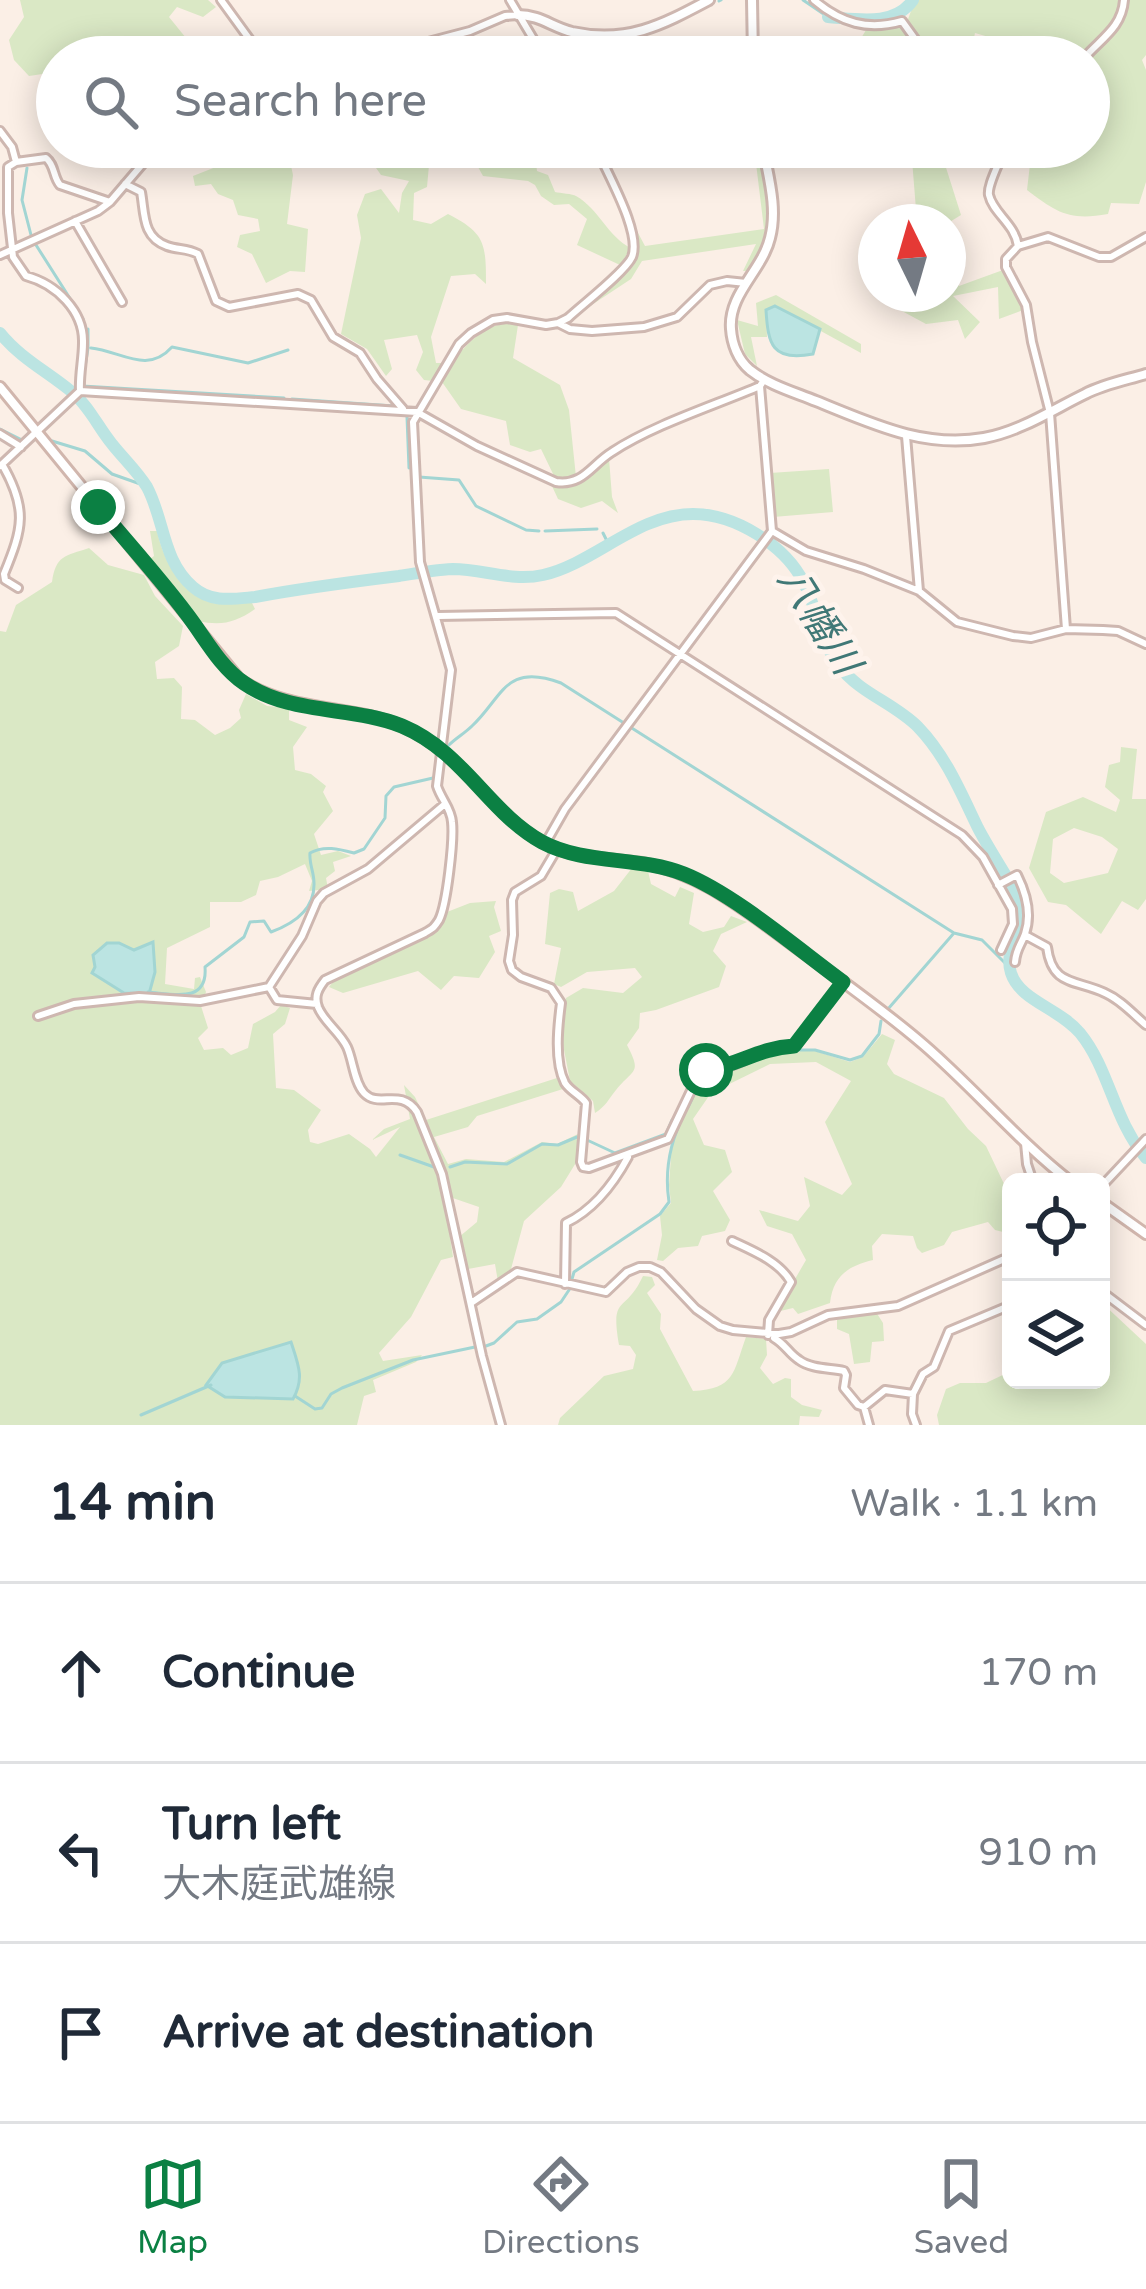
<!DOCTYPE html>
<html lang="en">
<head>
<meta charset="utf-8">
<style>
  body { margin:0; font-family:"Varela Round","Noto Sans JP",sans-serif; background:#f2f2f3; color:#1f2937 }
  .controls { position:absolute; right:36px; bottom:36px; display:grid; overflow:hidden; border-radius:18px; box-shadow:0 6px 30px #0003 }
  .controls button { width:108px; height:108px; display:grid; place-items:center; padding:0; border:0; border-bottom:3px solid #e0e1e3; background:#fff; color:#1f2937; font:60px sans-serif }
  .compass { position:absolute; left:858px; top:204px; width:108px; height:108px; border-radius:50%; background:#fff; box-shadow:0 6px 30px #0003; rotate:355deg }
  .stop { position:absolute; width:36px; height:36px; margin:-27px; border:9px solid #0b8043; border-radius:50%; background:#fff }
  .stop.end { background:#0b8043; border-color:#fff; box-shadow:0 3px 12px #0008 }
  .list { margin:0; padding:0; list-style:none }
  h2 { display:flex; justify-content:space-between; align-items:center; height:156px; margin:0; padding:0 48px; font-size:51px }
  h2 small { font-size:39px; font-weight:400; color:#747a83 }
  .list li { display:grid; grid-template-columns:78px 1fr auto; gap:36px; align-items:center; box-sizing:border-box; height:180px; padding:0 48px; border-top:3px solid #e0e1e3 }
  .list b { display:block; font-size:45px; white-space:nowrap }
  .list p { margin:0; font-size:39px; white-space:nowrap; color:#747a83 }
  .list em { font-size:39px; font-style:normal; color:#747a83 }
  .icon { flex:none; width:66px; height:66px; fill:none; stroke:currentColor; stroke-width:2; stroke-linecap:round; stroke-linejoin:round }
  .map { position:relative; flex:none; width:1146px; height:1425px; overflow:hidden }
  .search { position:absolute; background:#fff; box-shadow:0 6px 30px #0003; left:36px; right:36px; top:36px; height:132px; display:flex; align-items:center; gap:30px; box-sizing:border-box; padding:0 42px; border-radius:66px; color:#747a83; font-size:45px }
  .sheet { height:696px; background:#fff }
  nav { display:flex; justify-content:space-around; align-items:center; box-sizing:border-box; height:168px; border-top:3px solid #e0e1e3; background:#fff; font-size:33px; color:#747a83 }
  nav a { display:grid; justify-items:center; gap:6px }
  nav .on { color:#0b8043 }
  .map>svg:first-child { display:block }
  .green { fill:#dae8c5; fill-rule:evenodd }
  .water { fill:#bbe4e2; stroke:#a2d5d3; stroke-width:3 }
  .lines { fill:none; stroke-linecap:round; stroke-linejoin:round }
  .stream { stroke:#a2d5d3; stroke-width:3 }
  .river { stroke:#bbe4e2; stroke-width:12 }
  .minor-casing { stroke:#ceb7b0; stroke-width:12 }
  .tertiary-casing { stroke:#ceb7b0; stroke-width:14 }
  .secondary-casing { stroke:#d1b6ad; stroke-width:14 }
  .minor { stroke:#fff; stroke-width:6 }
  .tertiary { stroke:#fff; stroke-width:8 }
  .secondary { stroke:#fff; stroke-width:8 }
  .route { stroke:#0b8043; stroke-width:15 }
  .labels { text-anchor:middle; stroke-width:10; stroke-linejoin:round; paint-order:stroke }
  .water-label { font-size:39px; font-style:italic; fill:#407876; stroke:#fef3ec }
</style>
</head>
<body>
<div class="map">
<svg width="1146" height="1425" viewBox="0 0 1146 1425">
  <rect width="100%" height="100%" fill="#fbefe6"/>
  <path class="green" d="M20 0H208L216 7 203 17 177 7 169 17 186 38 185 53 180 57H93V41L77 44 65 57H57V65L49 73 29 76 14 60 9 40 24 17Z
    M915 0H1146V55L1142 60 1146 70V182L1139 204 1111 203 1108 214C1070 221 1057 213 1027 190L1032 147H1089V57H1013L1016 45 975 33 970 57H790L863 50 860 40 866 30 907 22Z
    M229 147H287L293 175 287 224 308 229 305 272 290 271 266 283 252 254 237 247 240 235 260 231 258 219 238 215 233 200 218 194 211 184 195 186 193 176 231 161Z
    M317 147H534L537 171 548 175 555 192C560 193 573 194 576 196 599 209 608 237 631 248L620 265 577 245 587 219 569 204 554 205 541 196 535 185 528 181 483 176 468 149 441 152 429 165 427 187 414 193 413 220 431 224 448 214C485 233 486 243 486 284L475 274 451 276 431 337 436 363H451C468 343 489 318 518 325L513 358 560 385 569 410 576 477 555 478 541 449 530 452 510 445 506 421 461 409 442 382 424 380 416 370 423 352 417 335 384 340 392 369 386 376 367 349 341 334 361 238 357 215 365 194 381 189 399 213 402 193 409 181 381 175 369 158 330 156Z
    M754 147H759L769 210 767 237 751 271H743L756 244 642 261 631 279 581 312 634 265 639 251 637 231 645 246 764 229Z
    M911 147H973L974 157 942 155 961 215 948 223 917 222Z
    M948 253 959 286 1003 270 1016 288 1023 310 999 319 998 287 953 296 980 322 965 339 958 320 926 324 889 304 923 303V294H948Z
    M776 295 861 344V353L775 306 766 310 767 337H751L757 366 745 354 737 320 758 326 756 303Z
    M609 458 612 497 618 513 602 501 581 508 558 499 552 486C580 489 590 476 609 458Z
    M829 469 833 512 773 517 770 473Z
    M150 531H157C163 558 180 594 210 602 223 606 237 603 251 601L255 609C235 623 221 626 198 621L150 559 154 556Z
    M89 548 108 565 144 575 155 596 183 626 179 646 155 662 157 679 174 678 182 687 181 719 195 720 215 735 230 728 241 718 239 710 246 694 267 706 289 708V720L307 727 293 747 295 770 311 774 326 786 323 792 333 811 314 834 321 855 338 851 351 856 333 862 335 871 326 878 328 889 309 891 312 881 305 864 278 877 260 881 256 895 241 902H210V927L167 948 165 984 194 989 195 978 200 977 206 992 201 1006 208 1028 198 1038 204 1050 223 1048 231 1055 248 1048 253 1024 275 1012 281 1005 290 1008 285 1024 273 1034 276 1088 294 1090 321 1110 308 1130 310 1142 318 1144 349 1134 370 1149 376 1157 400 1127 372 1140 384 1129 410 1119 404 1085 415 1097 426 1120 557 1078 563 1089 477 1116 468 1127 434 1137 448 1164 466 1159 504 1162 542 1142 557 1144 578 1134 577 1161 561 1187 524 1221 511 1269 498 1282 495 1264 468 1269 459 1237 477 1222 479 1207 444 1195 453 1257 441 1260 411 1317 379 1353 383 1361 422 1355 416 1362 373 1380 376 1392 364 1396 357 1425H0V631L6 632 16 605 52 582C56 555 65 556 89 548Z
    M1121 747 1137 749 1132 799H1146V899L1138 910 1122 901 1101 934 1066 905 1048 902 1029 868 1046 812 1083 797 1116 812 1120 800 1105 787 1109 765 1120 762ZM1074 828 1102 837 1118 849 1108 873 1064 883 1050 873 1053 839Z
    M632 868 648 871 651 884 675 897 680 887 694 893 689 924 703 932 724 927 731 916 747 922 721 934 713 951 726 966 719 987 656 1010 640 1013 639 1028 627 1045C642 1074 634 1068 616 1090 608 1100 606 1106 595 1113L593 1101 570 1081 561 1034 566 998 583 988 623 993 642 977 635 968 587 972 561 987 554 984 561 948 545 944 550 893 559 889 573 892 578 911 614 891Z
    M496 901 494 907 501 931 489 936 495 952 479 978 454 976 441 990 418 971 343 993 329 987 336 978 439 930 447 912 470 903Z
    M882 1034 895 1040 887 1064 894 1074 944 1098 968 1129 986 1146 1005 1186 1011 1191V1234L995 1230 988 1222 952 1232 944 1245 922 1253 917 1248 913 1236 882 1234 872 1246 873 1260C848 1266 833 1276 830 1303L798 1314 793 1308 776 1312 806 1260 792 1234 767 1226 759 1210 798 1221 810 1206 804 1177 842 1195 852 1184 825 1122 851 1081 816 1062 770 1064 711 1093 693 1119 704 1145 725 1150 732 1172 713 1191 730 1220 725 1231 702 1236 698 1246 678 1248 663 1261 657 1260 662 1235 660 1216 671 1203 669 1185 672 1142 704 1076 729 1071 765 1054 781 1050 815 1051 850 1062 863 1057Z
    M643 1276 652 1277 655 1285 647 1293 661 1314 660 1329 693 1391C735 1389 733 1373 746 1337L766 1339 767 1355 760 1368 773 1384 785 1378 791 1379V1397L802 1405 822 1410 819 1417 800 1416 799 1425H558L560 1418 604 1376 633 1369 636 1355 630 1346 619 1345C610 1293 625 1315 643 1276Z
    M1101 1302 1146 1344V1425H939L937 1415 946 1389 960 1383H986L1011 1371V1380H1101Z
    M876 1312 883 1323 884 1341 872 1342 870 1362 854 1364 849 1334 837 1329V1317Z"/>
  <path class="water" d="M775 306 820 329 813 354C772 362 768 344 766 310Z
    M153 942 155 972 149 994 124 993 92 973 95 967 93 955 107 943H119L134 950Z
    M291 1342C298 1364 305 1378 293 1399L225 1397 206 1385 222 1363Z"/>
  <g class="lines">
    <path class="stream" d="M803 0 828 17
      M719 1 721 0
      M27 168 22 200 31 235
      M36 245 83 319
      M88 329V348L82 386 284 398
      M91 348C121 351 147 375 172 347L248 363 288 350
      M292 399 394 406
      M407 417 409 468
      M0 429 22 440
      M52 441 85 451 112 474 146 486
      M419 477 459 480 476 506 526 530 539 531
      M545 531 597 529
      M603 533 609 545
      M449 745C456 738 465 733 472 726 503 697 505 662 561 683L954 933 982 940 1009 967
      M148 992C173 994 208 1004 205 967L244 937 250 922 264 921 271 932C293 924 315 910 314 883 314 872 309 864 310 853 324 845 339 849 354 853L364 849 385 818 386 796 394 787 433 778
      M888 1009 954 933
      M785 1050H815L850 1060 862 1056 879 1034 881 1021
      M688 1107 703 1076 731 1069
      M587 1140 615 1153 666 1134 672 1120
      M400 1155 434 1167
      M450 1167 465 1162 507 1164 542 1144 558 1145 577 1137
      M572 1279 574 1272 660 1214 669 1202C664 1170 670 1142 684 1114
      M486 1346 494 1343 517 1322 537 1319 561 1302 569 1290
      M295 1396 315 1409 322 1408 331 1394 342 1388 413 1360 475 1347
      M141 1415 211 1385"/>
    <path class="river" d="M828 17C857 19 894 27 913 0
      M0 333C20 358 48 372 72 392 89 406 98 427 112 444 123 458 137 471 147 487 165 521 162 560 193 587 211 603 232 599 255 597 303 588 350 582 399 576 417 573 434 570 453 569 483 569 512 582 543 575 595 563 637 514 693 514 735 514 785 545 804 583 818 611 820 641 839 666 861 694 894 703 918 727 946 756 961 793 978 828 989 849 1003 870 1015 891 1017 900 1021 909 1021 918 1020 939 1004 951 1011 973 1020 1001 1059 1008 1080 1033 1110 1070 1113 1119 1146 1158"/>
    <defs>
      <path id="minor" d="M221 0 253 44 275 57
        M510 0 544 57
        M814 0C841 23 868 31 902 21L928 57
        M232 57 253 44
        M371 57 470 31 505 16 518 15
        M1085 57C1102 38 1122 27 1124 0
        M0 131 12 147 16 162 8 167V213L13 257 26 276C56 284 84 311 83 343 83 359 79 375 80 391L0 466
        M1004 147C1002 160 987 184 989 195 993 213 1015 224 1018 246
        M16 162 46 158C55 165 53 177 60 185L110 202
        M125 184 141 192C145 214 142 237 167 246 178 250 187 248 198 254L216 301 229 307 298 294 311 300 333 337 360 353 377 379 403 409
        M75 221 122 302
        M0 255 98 211 110 202 157 147
        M558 323 568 318C583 304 625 272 632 257 642 232 606 172 596 147
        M80 391 417 412 477 446 556 482C583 486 591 465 612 452 653 425 713 406 760 386
        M0 434 21 447
        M906 436 919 591
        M2 464C28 509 23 528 4 574L5 580 18 588
        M772 531 806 551 864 569 919 591 957 622 1013 636 1031 638 1066 629 1103 630 1118 631 1146 644
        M438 616 616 613 962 835 983 857 1012 909 1013 924 1001 950
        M1066 629 1050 413 1032 342 1026 305 1006 267V259L1018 246 1048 237 1099 257H1111L1146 237
        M545 844 565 809 772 531 760 386 762 383
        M557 849 541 876 515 892 512 900 513 935 509 961 512 970 521 977 551 988 561 1003C558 1026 554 1062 565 1083 570 1091 580 1095 586 1103L581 1162 583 1167 589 1168 668 1139 698 1076C708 1069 715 1071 727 1067 755 1058 760 1048 794 1046L843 982
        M998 885 1017 875C1026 893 1032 914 1025 934 1021 945 1016 949 1015 962
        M1025 935 1047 947C1052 987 1076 979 1105 993 1121 1000 1133 1014 1146 1025
        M269 987 277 1000 317 1004
        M38 1016 74 1004 139 997 200 1001 269 987 302 936 317 901 324 893 368 869 445 804
        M1025 1143 1027 1164 1033 1182
        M1101 1187 1146 1139
        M732 1241C753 1251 779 1261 791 1282L769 1320 768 1335
        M565 1284 566 1223C593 1210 614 1183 628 1157
        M1101 1291 1146 1325
        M471 1303 517 1272 606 1292 627 1272 639 1267H650L661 1272 696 1309 720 1326 733 1330 779 1334 791 1332 828 1315 898 1306 1011 1256
        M774 1338C785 1344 789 1354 799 1360 811 1369 830 1368 844 1371L846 1375 844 1388 858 1405 864 1407 869 1425
        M864 1407 885 1390 913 1394
        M501 1425 482 1356 442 1174 417 1112C400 1087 379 1109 364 1093 354 1082 353 1060 347 1047 340 1032 324 1022 318 1007 314 996 318 989 325 980L425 933C433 928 434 928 439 920 447 904 454 840 452 822 451 808 441 799 437 786L451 670 420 562 413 422 459 344 471 333 493 320 507 318 546 325 558 323 570 329 592 331 644 327 677 317 710 285 727 281 746 283
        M916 1425 912 1414 913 1394 923 1374 934 1367 949 1331 1011 1305"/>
      <path id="tertiary" d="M752 0 753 57
        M518 15C540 15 552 27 572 32 627 44 662 25 709 0
        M763 147C768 176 778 208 770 238 762 271 728 294 731 329 732 344 738 360 750 370 769 385 794 392 816 401 871 423 924 449 984 438 1021 431 1052 410 1085 394 1104 384 1126 380 1146 374"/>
      <path id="secondary" d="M0 387 239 679C289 713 351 704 404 727 466 755 491 815 544 843 574 859 610 858 642 863 666 867 689 876 710 888 745 908 776 933 808 956 847 985 887 1013 924 1045 975 1089 1018 1141 1071 1182
        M1101 1202 1146 1234"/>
    </defs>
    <use href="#minor" class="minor-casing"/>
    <use href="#tertiary" class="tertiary-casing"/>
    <use href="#secondary" class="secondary-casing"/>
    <use href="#minor" class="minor"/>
    <use href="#tertiary" class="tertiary"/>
    <use href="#secondary" class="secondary"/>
  </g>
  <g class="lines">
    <path class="route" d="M98 507C127 542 158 576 186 613 204 636 219 666 244 683 290 715 352 706 402 726 464 752 488 812 542 842 585 865 638 856 684 874 734 894 798 949 843 982L794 1046C758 1048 740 1065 706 1070"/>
  </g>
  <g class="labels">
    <g class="water-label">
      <text transform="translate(820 620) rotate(58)" y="14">八幡川</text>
    </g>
  </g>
</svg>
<div class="controls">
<button><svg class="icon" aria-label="locate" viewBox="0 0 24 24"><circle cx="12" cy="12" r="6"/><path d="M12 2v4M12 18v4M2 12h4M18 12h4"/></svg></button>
<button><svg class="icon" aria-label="layers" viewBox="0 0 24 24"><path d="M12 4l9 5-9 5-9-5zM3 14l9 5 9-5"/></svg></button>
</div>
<svg class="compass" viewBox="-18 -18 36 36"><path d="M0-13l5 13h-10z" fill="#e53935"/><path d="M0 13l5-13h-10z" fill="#747a83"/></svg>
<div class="stop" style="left:706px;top:1070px"></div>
<div class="stop end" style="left:98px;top:507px"></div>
<div class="search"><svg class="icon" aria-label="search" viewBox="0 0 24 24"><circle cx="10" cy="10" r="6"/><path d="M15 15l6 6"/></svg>Search here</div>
</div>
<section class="sheet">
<h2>14 min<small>Walk · 1.1 km</small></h2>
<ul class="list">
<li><svg class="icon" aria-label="ahead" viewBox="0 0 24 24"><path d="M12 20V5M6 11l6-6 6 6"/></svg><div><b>Continue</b></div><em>170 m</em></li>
<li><svg class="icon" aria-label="left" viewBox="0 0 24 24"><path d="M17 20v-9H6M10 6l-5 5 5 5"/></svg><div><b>Turn left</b><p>大木庭武雄線</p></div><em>910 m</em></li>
<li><svg class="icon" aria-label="arrive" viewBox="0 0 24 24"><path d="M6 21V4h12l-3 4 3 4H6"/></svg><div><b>Arrive at destination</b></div></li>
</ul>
</section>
<nav>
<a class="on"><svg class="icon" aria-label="map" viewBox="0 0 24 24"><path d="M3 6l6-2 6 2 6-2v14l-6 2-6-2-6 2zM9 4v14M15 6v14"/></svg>Map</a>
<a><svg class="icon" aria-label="directions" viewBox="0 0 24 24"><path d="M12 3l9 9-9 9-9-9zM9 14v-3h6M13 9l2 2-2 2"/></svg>Directions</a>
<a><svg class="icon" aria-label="saved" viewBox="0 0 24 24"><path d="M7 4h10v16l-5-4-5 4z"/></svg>Saved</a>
</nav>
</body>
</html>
